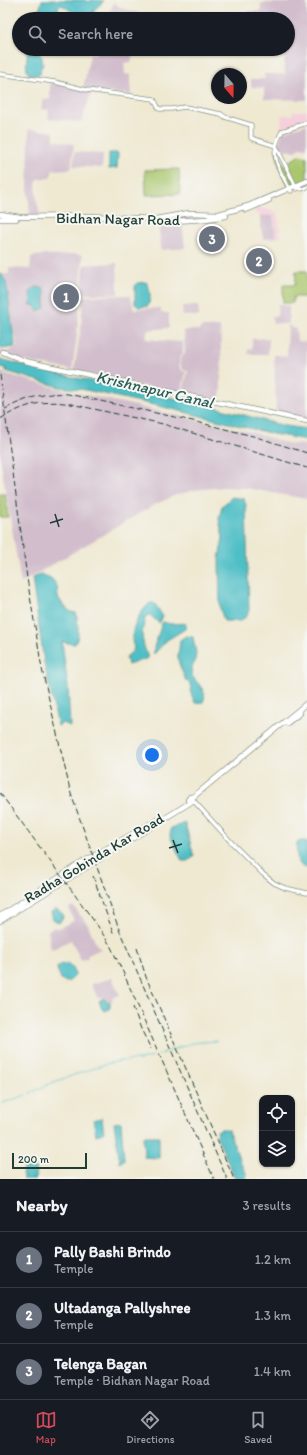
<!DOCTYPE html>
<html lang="en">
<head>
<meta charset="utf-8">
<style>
  body { margin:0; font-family:Itim,sans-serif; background:#20242c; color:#f1f3f6 }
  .controls { position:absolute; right:12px; bottom:12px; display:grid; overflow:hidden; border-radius:8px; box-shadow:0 1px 3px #0004 }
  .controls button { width:36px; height:36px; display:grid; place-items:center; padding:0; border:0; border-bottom:1px solid #363941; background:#171b24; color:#f1f3f6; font:20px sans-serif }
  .compass { position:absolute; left:211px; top:68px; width:36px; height:36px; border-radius:50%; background:#171b24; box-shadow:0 1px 3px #0004; rotate:160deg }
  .scale { position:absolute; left:12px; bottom:10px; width:75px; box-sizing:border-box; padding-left:4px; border:2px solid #1f3d34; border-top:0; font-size:11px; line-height:14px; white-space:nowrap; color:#1f3d34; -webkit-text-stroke:3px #f6f6f2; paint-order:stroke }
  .you { position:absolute; left:152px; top:755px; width:14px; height:14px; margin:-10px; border:3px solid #fff; border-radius:50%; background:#1a73e8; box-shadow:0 0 0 6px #1a73e833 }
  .badge { display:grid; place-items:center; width:26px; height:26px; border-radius:50%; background:#d1495b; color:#fff; font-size:13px; font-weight:700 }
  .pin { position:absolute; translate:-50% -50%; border:2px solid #fff; box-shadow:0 1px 4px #0006 }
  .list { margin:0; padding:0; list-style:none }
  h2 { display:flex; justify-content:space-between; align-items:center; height:52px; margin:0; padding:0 16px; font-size:17px }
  h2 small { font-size:13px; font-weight:400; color:#9ea1a6 }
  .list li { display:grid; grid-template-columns:26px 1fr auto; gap:12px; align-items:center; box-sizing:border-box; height:56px; padding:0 16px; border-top:1px solid #363941 }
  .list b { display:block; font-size:15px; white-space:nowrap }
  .list p { margin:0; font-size:13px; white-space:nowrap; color:#9ea1a6 }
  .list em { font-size:13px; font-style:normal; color:#9ea1a6 }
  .icon { flex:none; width:22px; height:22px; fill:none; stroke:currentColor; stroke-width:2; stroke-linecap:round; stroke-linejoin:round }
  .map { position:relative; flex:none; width:307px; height:1179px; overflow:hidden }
  .search { position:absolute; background:#171b24; box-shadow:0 1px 3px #0004; left:12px; right:12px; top:12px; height:44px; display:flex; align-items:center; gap:10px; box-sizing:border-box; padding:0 14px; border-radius:22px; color:#9ea1a6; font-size:15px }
  .sheet { height:220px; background:#171b24 }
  nav { display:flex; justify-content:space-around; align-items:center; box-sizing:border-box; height:56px; border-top:1px solid #363941; background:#171b24; font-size:11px; color:#9ea1a6 }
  nav a { display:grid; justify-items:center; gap:2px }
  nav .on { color:#d1495b }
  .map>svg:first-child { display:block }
  .built { fill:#f5cfdb }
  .industrial { fill:#d1bdcc }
  .green { fill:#aac76e; stroke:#648251 }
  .water { fill:#50bfc6; stroke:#387e7d }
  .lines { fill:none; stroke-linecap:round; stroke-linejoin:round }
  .stream { stroke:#50bfc6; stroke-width:1 }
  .minor-casing { stroke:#879383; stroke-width:5 }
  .major-casing { stroke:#879383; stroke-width:6 }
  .minor { stroke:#fff; stroke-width:3.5 }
  .major { stroke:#fff; stroke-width:4.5 }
  .rail { stroke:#1f3d34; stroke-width:1; stroke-dasharray:6 3; stroke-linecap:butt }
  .ticks { fill:none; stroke:#1f3d34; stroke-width:1.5 }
  .labels { text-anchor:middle; stroke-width:4; stroke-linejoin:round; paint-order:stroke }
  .street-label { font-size:15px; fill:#1f3d34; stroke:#f6f6f2 }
  .water-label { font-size:16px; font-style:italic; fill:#2b5e58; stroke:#f6f6f2 }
</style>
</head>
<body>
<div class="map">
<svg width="307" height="1179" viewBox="0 0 307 1179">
  <rect width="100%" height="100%" fill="#f6f6f2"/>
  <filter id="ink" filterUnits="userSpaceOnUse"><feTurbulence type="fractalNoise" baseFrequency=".025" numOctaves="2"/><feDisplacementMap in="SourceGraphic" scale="8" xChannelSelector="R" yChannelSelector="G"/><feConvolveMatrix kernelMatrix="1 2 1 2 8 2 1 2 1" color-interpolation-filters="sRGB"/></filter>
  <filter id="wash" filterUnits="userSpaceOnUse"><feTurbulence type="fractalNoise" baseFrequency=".012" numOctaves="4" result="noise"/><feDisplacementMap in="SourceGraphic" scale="16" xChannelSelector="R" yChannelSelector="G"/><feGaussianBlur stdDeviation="0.9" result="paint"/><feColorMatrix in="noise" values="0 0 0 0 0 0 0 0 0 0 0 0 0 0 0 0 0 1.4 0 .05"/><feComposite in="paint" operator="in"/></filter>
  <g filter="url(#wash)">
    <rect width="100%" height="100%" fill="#efe9d2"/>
    <path class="built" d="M293 111H307V122L282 131 281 115H292Z
      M255 205 277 213 281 237 276 238 273 216 255 214Z"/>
    <path class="industrial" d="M292 0H307V100L264 99V88L251 87V79H265L264 74H285L284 54H281L280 55 260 50 249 49H288V19H248L247 11H261V3H289Z
      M114 3 122 8 155 18 157 14 162 16V19H105Z
      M93 49H132L133 54 131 62 124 63 125 74 131 75V95L83 89 90 54 96 55Z
      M50 82 92 92 81 122 48 119 49 110 41 109 43 99 50 100Z
      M307 124V148L300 147 297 151 279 149 278 146 283 132Z
      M29 129 54 132V140L74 144 71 169 53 170 50 178 38 179 36 184 37 202 40 216H30L28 190Z
      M75 152 103 154 102 168 73 166Z
      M260 215 273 216 276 238 264 239 261 229Z
      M182 220 185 248 161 250 158 222Z
      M44 254 55 256 74 254 83 255 77 335 72 370 34 363 1 354 0 350 6 352 13 349 17 345 8 294 7 284 4 274H9V268L30 269 31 257 42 255Z
      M117 263 118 294H82L84 265Z
      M130 295 134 309 161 308V313H169V328L147 330 146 339 166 341 183 342V352L179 360V366L182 371 186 372 181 394 74 371 81 327 83 296Z
      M198 305 199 316H183L182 306Z
      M278 305 289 306V323L286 324 273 323 272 317 277 316Z
      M289 325 292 328 296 329 297 341 307 342V420L276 414 274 355 287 356 288 326Z
      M201 327H220L222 372 221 374V389L219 402 182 395 188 371 183 370 181 366 180 361 185 352 184 330H200Z
      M269 338 268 354H248V349L252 348V339Z
      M0 372 56 388 252 432 288 444 307 445V499L245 488 223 487 195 490 176 495 154 505 21 583 0 457Z
      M73 906 88 925 96 944 101 949 88 955 87 958 81 960 71 940 51 950 48 930 55 927 57 929 74 921 69 908Z
      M112 978 120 995 112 998 113 1001 108 1002 105 997 98 998 91 984Z"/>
    <path class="green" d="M276 149 295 186 290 188 279 166Z
      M300 155 307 157V181L296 185 286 164Z
      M179 169 180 194 146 195 145 170Z
      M296 271H307V297H293V303H283V285H295Z
      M0 494H5L8 517H0Z"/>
    <path class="water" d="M42 0H85L88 2 91 0 104 1 94 10V13L77 15 62 5 58 7 59 12 57 15H47L41 19 33 13 40 8Z
      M25 49H42L39 54 42 57 43 64 40 70 41 73 38 75H29C24 66 28 60 27 50Z
      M109 153H118L117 168 109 169Z
      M0 274H2L6 282 15 344 14 347 2 349 0 347Z
      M146 282C151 288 151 300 148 306L139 307 135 304V287L137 283Z
      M39 287 45 290V308L37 311 36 306 31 305 30 293 33 288Z
      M0 359 58 374 207 405 285 426 307 429V440L273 434 172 409 86 390 60 387 6 371V368L0 367Z
      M232 497 244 499 246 506 249 610 247 616 240 621H224L220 608 219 559 223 538 219 519 222 506Z
      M41 575 53 580 57 586 58 597 63 605 71 612 76 613C78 622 80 636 75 644L62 642 68 687 70 726 63 723 58 726 44 662 32 578Z
      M150 603H153L155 604 162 615 161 621 159 623 150 615H148L144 619 145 622C139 635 144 646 148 658L128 665 126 657 133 651 134 647C127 634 140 611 150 603Z
      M164 622C171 626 179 622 186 624L185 629 167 640 154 654C152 647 160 631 162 623Z
      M186 636 193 637 196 653 195 662 192 666 191 674C196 683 209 691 203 702L195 703 190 691 191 687 189 682 186 681C183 673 178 664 178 656 178 652 180 645 180 640Z
      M185 823 194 857 187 861H182L170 836 171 828Z
      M301 841H307V867L304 868C295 862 297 852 297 842Z
      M56 909 63 914V917L59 923 53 919 51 912Z
      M62 964C70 963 75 968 75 976L68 982 62 981 57 969 58 966Z
      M104 998 107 1002H110V1009L104 1011 102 1009 99 1001Z
      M102 1118 104 1133 96 1135 93 1120Z
      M121 1122 124 1160 121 1163 120 1162 114 1123Z
      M221 1129H226L228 1130 241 1163 247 1175 246 1179 235 1178 216 1135 217 1131Z
      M143 1136H159V1158L144 1157Z
      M30 1168 36 1169 35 1179H23L24 1176 22 1175 23 1169Z"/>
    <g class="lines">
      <path class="stream" d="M158 1055 192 1043 216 1041
        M30 1093 54 1082 105 1064 120 1061 140 1060 153 1057
        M3 1103 26 1095"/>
    </g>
  </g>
  <g filter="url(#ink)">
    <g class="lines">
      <defs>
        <path id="minor" d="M0 74 55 82 87 90 154 99 159 109H171L185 107 221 114 225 117 251 125V138L276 146 297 189
          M299 188 302 189 307 187
          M291 191C284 179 272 160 276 146 277 141 280 135 282 131L307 123
          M193 800 232 843 263 874 274 883 285 888 307 893"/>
        <path id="major" d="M246 210 269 200
          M0 214 20 217 89 216 156 219 189 213 219 214 248 206 307 181
          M0 219H16
          M156 222 207 219 226 216
          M3 352 25 361 38 364 307 421
          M287 723 300 713
          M192 798 307 703
          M0 916 83 862 157 820
          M0 921 191 802 193 800 190 797 188 800"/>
      </defs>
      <use href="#minor" class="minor-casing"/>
      <use href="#major" class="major-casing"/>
      <use href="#minor" class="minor"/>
      <use href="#major" class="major"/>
      <path class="rail" d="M0 375 27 578 42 669 71 794 120 932 227 1179
        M5 409C26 398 45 392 68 394L193 421 253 436 307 453
        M0 419C24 405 42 399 71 404L163 424 307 468
        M0 793 97 925 110 945 123 972 214 1179
        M93 876 114 935
        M137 948 146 977 234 1179
        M133 1007 141 1029 151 1049"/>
    </g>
  </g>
  <path class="ticks" d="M55 514 59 527M50 523 63 519M173 840 178 853M169 848 182 844"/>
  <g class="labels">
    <g class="street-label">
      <text transform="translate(118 219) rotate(1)" y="5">Bidhan Nagar Road</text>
      <text transform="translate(94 858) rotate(-31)" y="5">Radha Gobinda Kar Road</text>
    </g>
    <g class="water-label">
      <text transform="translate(155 389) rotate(13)" y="6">Krishnapur Canal</text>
    </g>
  </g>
</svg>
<div class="controls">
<button><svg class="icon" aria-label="locate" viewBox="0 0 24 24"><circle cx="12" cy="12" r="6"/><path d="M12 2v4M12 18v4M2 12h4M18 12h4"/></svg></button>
<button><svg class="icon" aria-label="layers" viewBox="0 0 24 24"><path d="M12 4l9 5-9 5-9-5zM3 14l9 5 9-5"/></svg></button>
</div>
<svg class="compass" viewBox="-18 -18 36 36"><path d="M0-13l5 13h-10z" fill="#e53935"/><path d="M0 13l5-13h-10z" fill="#9ea1a6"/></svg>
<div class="scale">200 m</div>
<div class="you"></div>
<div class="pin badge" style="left:66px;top:297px;background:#6b7280">1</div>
<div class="pin badge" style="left:259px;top:261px;background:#6b7280">2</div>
<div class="pin badge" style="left:212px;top:239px;background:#6b7280">3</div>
<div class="search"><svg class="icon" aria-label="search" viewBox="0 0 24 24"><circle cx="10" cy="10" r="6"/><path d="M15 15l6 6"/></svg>Search here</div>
</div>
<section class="sheet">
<h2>Nearby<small>3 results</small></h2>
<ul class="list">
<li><span class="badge" style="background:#6b7280">1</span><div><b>Pally Bashi Brindo</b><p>Temple</p></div><em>1.2 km</em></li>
<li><span class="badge" style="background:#6b7280">2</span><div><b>Ultadanga Pallyshree</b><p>Temple</p></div><em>1.3 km</em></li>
<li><span class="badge" style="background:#6b7280">3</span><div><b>Telenga Bagan</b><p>Temple · Bidhan Nagar Road</p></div><em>1.4 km</em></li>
</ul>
</section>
<nav>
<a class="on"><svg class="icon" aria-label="map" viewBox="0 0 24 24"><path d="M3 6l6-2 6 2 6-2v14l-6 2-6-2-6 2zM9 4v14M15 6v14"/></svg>Map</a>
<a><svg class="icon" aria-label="directions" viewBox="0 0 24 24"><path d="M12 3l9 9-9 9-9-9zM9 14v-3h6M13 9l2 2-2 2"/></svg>Directions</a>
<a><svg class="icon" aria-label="saved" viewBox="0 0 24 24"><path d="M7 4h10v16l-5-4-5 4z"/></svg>Saved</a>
</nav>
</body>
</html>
